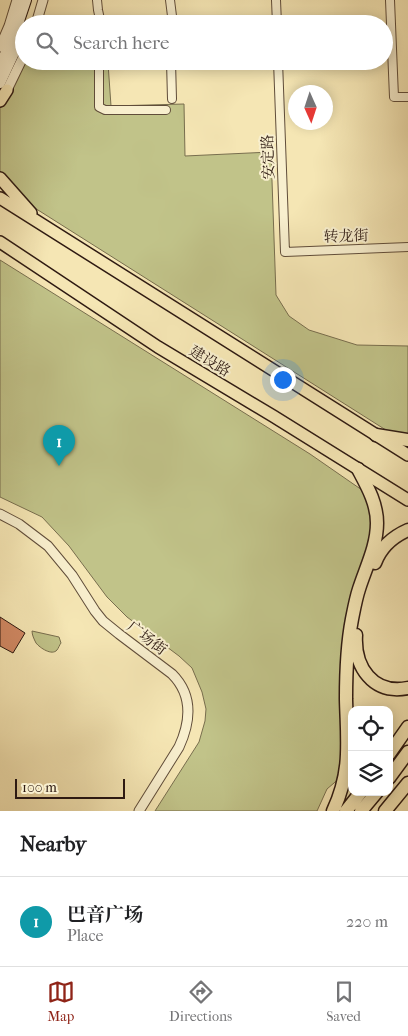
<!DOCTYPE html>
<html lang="en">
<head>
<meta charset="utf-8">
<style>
  body { margin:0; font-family:"IM FELL French Canon","Noto Serif SC",serif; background:#f6f6f6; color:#202124 }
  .controls { position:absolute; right:15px; bottom:15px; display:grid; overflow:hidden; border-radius:10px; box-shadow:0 2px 12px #0003 }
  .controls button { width:45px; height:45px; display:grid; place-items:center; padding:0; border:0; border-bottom:1px solid #e0e0e0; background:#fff; color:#202124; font:25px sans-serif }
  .compass { position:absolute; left:288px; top:85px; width:45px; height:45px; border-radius:50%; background:#fff; box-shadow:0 2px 12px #0003; rotate:177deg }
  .scale { position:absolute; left:15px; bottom:12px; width:110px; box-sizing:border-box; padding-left:5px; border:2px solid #2e1a12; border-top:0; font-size:14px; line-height:18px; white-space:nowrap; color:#2e1a12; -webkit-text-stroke:4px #f8efce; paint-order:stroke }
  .you { position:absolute; left:282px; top:379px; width:18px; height:18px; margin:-12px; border:4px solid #fff; border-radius:50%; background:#1a73e8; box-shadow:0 0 0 8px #1a73e833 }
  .badge { display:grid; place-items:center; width:32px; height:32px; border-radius:50%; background:#8f2418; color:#fff; font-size:16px; font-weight:700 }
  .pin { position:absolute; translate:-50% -41px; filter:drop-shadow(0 1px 2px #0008) }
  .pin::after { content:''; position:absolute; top:26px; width:18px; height:15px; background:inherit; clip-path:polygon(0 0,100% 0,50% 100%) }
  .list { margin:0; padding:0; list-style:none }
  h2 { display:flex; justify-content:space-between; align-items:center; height:65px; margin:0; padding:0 20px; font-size:21px }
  h2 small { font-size:16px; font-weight:400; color:#757577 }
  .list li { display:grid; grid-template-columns:32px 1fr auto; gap:15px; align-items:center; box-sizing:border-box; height:90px; padding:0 20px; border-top:1px solid #e0e0e0 }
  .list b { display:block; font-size:19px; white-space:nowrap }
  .list p { margin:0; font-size:16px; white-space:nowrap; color:#757577 }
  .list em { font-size:16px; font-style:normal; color:#757577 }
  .icon { flex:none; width:28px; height:28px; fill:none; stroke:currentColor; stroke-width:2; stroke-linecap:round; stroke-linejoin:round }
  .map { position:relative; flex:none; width:408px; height:811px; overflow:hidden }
  .search { position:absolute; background:#fff; box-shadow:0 2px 12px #0003; left:15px; right:15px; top:15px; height:55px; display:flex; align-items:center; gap:12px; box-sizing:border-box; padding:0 18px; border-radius:28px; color:#757577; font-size:19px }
  .sheet { height:155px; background:#fff }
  nav { display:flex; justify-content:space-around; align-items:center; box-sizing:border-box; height:70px; border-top:1px solid #e0e0e0; background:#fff; font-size:14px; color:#757577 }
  nav a { display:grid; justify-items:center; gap:2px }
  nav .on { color:#8f2418 }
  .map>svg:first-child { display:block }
  .green { fill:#c1c389; stroke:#786e4e }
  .building { fill:#d08964; stroke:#2e1a12 }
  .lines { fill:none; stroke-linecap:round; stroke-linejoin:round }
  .minor-casing { stroke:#604d3a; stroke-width:10 }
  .tertiary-casing { stroke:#604d3a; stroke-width:11 }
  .secondary-casing { stroke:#2e1a12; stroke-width:12 }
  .primary-casing { stroke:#2e1a12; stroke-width:14 }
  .trunk-casing { stroke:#2e1a12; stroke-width:15 }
  .minor { stroke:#f8efce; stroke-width:8 }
  .tertiary { stroke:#f8efce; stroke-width:9 }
  .secondary { stroke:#f8efce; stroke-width:10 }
  .primary { stroke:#f5e6b4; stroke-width:11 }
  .trunk { stroke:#f5e6b4; stroke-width:12 }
  .labels { text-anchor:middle; stroke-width:4; stroke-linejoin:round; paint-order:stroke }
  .street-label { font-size:15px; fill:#2e1a12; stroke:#f8efce }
</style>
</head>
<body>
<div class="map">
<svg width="408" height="811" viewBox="0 0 408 811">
  <rect width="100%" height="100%" fill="#f5e6b4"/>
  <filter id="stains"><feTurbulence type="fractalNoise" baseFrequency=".004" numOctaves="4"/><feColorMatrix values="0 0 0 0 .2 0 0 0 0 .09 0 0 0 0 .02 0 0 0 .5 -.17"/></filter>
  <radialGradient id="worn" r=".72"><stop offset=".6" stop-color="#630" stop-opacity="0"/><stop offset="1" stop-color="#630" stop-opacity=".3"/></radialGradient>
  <path class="green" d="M0 59 32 64 108 63 111 106 184 104 185 156 271 152 276 295 289 316 309 330 357 345 408 346V444L0 186Z
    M0 260 310 454 362 490 371 506 373 526 370 544 352 594 341 777 327 789 317 811H155L199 742 205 721 206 709 202 692 192 668 179 656 127 617 107 597 69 546 42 517 0 497Z
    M32 631 59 637 61 643C60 644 58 649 57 650 52 656 40 648 36 643 34 639 32 635 32 631Z"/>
  <path class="building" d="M0 617 25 633 13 653 0 646Z"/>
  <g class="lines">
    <defs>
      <path id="minor" d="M97 0 98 10 101 24
        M170 0 173 24
        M276 0 277 24
        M390 0 394 97H408
        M99 61V107L105 110H166
        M171 61 172 99
        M278 61 285 252 408 247"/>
      <path id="tertiary" d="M36 24 43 0
        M0 47 9 26 17 0
        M7 90 24 55
        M0 514 19 524 48 546 72 575 95 611 103 621 119 634 172 674C193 695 191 721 179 747L139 811"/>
      <path id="secondary" d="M0 66 18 24 26 0
        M0 83 21 38 24 28"/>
      <path id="primary" d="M0 101 7 90
        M0 178 31 213
        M0 198 408 455
        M0 242 158 347 273 416 408 500"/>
      <path id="trunk" d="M376 435 408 440
        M375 563C381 547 392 537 408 530
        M356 635C354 667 373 695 408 688
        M389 754 408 727
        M389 778 408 752
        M333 811C352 770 347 742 346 699 346 672 347 645 352 619 354 609 356 598 359 589 366 567 377 546 377 523 377 503 367 486 358 469
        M346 811 361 792
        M361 811 377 792
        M385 811 408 783"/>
    </defs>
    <use href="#minor" class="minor-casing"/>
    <use href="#tertiary" class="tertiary-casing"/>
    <use href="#secondary" class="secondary-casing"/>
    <use href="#primary" class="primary-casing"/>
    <use href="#trunk" class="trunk-casing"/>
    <use href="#minor" class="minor"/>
    <use href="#tertiary" class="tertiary"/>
    <use href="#secondary" class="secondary"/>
    <use href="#primary" class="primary"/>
    <use href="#trunk" class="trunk"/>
  </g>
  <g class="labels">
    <g class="street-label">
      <text transform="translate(268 157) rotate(-92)" y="5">安定路</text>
      <text transform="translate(346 236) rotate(-2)" y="5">转龙街</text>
      <text transform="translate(210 361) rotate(31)" y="5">建设路</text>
      <text transform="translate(147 638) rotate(37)" y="5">广场街</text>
    </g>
  </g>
  <rect width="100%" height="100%" filter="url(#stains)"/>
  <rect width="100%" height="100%" fill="url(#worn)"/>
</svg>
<div class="controls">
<button><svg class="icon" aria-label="locate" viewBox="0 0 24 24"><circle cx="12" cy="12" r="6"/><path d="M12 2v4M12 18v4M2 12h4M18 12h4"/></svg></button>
<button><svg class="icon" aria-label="layers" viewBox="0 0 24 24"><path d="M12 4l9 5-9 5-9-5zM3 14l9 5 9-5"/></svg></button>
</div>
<svg class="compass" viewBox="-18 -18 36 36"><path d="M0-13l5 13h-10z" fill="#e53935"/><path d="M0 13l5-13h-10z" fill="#757577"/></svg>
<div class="scale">100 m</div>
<div class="you"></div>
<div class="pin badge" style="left:59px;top:466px;background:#0f9aa8">1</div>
<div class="search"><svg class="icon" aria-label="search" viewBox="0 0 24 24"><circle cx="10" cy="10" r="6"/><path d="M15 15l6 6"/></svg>Search here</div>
</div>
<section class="sheet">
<h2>Nearby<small></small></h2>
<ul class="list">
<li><span class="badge" style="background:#0f9aa8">1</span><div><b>巴音广场</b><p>Place</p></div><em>220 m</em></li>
</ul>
</section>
<nav>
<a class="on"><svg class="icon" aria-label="map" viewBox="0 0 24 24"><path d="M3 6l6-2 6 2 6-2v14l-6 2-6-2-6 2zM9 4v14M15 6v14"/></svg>Map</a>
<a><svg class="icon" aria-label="directions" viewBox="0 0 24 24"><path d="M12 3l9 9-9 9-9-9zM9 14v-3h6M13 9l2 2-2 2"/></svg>Directions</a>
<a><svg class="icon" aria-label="saved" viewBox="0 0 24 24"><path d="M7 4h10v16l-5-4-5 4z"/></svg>Saved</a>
</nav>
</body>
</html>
